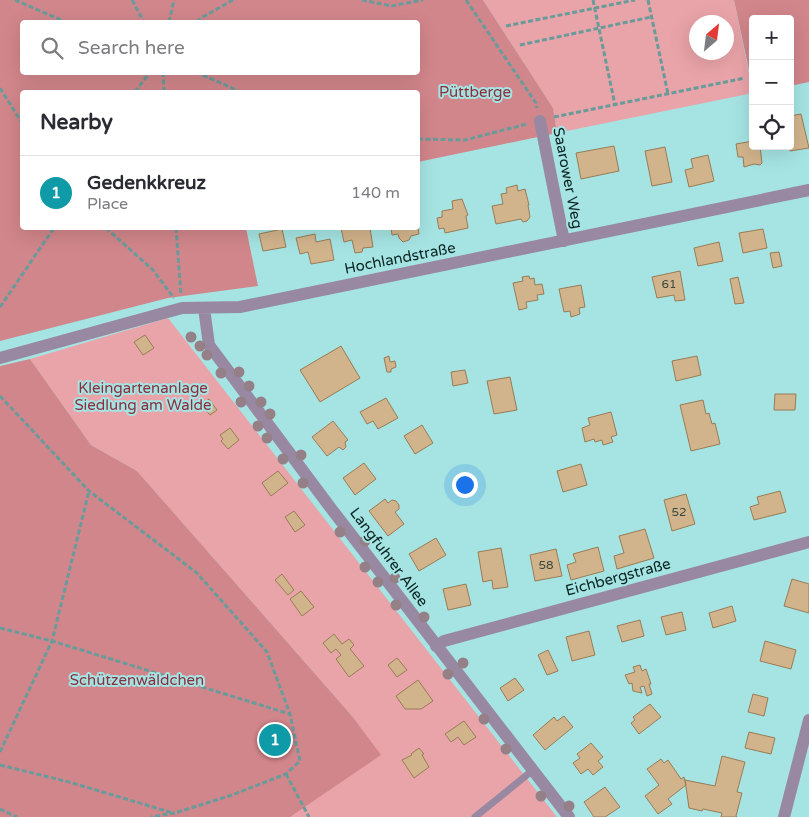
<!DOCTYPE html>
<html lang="en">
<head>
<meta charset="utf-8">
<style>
  body { margin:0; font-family:"Varela Round",sans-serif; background:#f7f7f7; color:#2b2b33 }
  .controls { position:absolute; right:15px; top:15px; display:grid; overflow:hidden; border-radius:5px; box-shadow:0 5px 20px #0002 }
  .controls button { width:45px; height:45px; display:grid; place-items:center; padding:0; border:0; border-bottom:1px solid #e1e1e2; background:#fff; color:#2b2b33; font:25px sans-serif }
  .compass { position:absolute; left:689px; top:15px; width:45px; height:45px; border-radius:50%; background:#fff; box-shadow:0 5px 20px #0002; rotate:28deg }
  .you { position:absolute; left:464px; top:484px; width:18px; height:18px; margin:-12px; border:4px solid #fff; border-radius:50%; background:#1a73e8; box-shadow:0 0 0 8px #1a73e833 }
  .badge { display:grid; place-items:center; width:32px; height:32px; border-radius:50%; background:#ea580c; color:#fff; font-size:16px; font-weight:700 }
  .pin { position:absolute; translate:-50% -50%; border:2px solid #fff; box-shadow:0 1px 5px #0006 }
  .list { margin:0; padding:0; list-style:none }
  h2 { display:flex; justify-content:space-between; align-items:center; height:65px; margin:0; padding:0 20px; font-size:21px }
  h2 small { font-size:16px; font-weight:400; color:#7c7c81 }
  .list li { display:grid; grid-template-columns:32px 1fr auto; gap:15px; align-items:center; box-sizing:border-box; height:75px; padding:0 20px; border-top:1px solid #e1e1e2 }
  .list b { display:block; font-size:19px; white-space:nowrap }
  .list p { margin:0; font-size:16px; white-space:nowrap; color:#7c7c81 }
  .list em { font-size:16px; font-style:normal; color:#7c7c81 }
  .icon { flex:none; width:28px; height:28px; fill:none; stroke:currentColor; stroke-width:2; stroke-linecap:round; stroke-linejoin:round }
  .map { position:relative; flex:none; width:809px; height:817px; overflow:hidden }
  .search { position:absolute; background:#fff; box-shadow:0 5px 20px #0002; left:20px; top:20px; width:400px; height:55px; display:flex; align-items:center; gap:12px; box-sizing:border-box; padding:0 18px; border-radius:5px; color:#7c7c81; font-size:19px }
  .panel { position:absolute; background:#fff; box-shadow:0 5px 20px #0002; left:20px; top:90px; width:400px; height:140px; border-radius:5px }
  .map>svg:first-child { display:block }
  .green { fill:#e9a4a9; fill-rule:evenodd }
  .forest { fill:#d1868b; fill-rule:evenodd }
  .building { fill:#d2b48c; stroke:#987c56 }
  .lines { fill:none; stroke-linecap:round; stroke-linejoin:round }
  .path { stroke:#699b9a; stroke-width:3; stroke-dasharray:5 2.5; stroke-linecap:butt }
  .lane { stroke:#9988a1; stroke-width:7 }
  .street { stroke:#9988a1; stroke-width:12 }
  .tree { fill:#968088 }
  .labels { text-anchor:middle; stroke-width:4; stroke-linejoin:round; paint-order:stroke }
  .number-label { font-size:12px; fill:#3a473c }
  .park-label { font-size:15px; fill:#8a2f3d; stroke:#a5e4e3 }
  .street-label { font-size:15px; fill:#082322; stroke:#a5e4e3 }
</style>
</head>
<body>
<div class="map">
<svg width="809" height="817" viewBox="0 0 809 817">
  <rect width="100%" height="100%" fill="#a5e4e3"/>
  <path class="green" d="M483 0H734L753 93 557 133 553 108ZM696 22H726V52H696Z
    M168 318 557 817H287L380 755 352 716 137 471 91 445 30 359Z"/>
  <path class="forest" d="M0 0H483L553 108 557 133 418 162V92H22V228H246L258 286 168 298 0 341ZM22 22H418V72H22Z
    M734 0H809V82L790 86V19H753V89Z
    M30 359 91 445 137 471 352 716 381 755 290 817H0V366Z"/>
  <path class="building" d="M801 114 809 148 790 151V116Z
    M753 141V146H760L762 163 760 165 754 164 744 167 743 157H738L736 144Z
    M614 146 619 171 581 179 576 153Z
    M665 147 672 182 652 186 645 151Z
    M708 155 714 181 689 187 685 170 693 168 691 159Z
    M517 185 518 191 525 189 529 205H528L530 217 527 221 523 222 521 219 496 224 492 206 503 204 501 194 507 193 506 188Z
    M462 199 468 215 466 216 468 228 445 233 444 228 439 229 437 218 442 217V211L453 209 452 201Z
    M418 227 419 234 411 236 409 240 403 242 399 238 398 234 392 235 391 228Z
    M341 228H370L373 247 363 248 362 252 355 253 352 240 344 242Z
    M282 229 286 247 263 251 259 234Z
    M763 229 767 248 743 253 739 233Z
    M315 234 316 242 330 239 334 260 311 264 308 252 300 254 296 238Z
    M719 242 723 261 698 266 694 248Z
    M779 252 782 266 773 268 770 253Z
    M680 271 685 300 675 301 674 295 657 298 652 277Z
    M529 276 530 279 534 278 535 285 542 284 544 294 537 295 538 300 526 302 527 308 519 310 513 283 523 281 522 277Z
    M738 277 744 303 735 304 730 279Z
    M581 285 585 307 579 308 580 314 571 317 570 311 564 312 559 289Z
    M145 335 154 348 143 355 134 342Z
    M341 346 360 378 320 402 300 370Z
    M389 356 390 362 395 361 396 367 391 369V372H387L384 358Z
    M697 356 701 375 676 381 672 361Z
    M465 370 468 383 453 386 451 372Z
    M510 377 517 410 494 414 487 381Z
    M775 394H796L795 410H774Z
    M386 398 398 418 378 429 373 421 367 424 360 412Z
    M209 399 217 410 210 415 201 405Z
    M703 400 706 414 709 413 712 424 715 423 720 444 691 451 680 405Z
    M611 412 617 435 611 437 613 442 603 445 602 440 595 442 594 439 585 442 582 428 590 425 588 418Z
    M333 421 348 440 345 442 346 447 343 450 339 447 327 456 312 437Z
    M422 425 433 443 415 454 404 436Z
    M230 428 239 440 228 449 221 441 223 439 220 435Z
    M364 463 376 479 355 495 343 478Z
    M581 464 587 485 563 492 557 471Z
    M278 471 288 483 271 496 262 483Z
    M780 491 786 512 754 520 750 507 759 504 757 497Z
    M686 494 695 524 672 531 664 500Z
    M385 499 388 503 392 500 396 501 399 505V509L395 512 404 524 388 536 369 511Z
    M294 511 305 525 295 532 285 517Z
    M645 529 654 558 617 569 614 556 624 553 619 536Z
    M436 538 446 555 419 571 409 554Z
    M598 547 604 571 571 580 567 565 576 562 573 554Z
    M501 548 508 587 493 589 492 580 483 582 478 552Z
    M556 549 562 576 535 581 530 555Z
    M282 574 294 590 288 595 275 580Z
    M792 579 809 584V613L784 606Z
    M466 584 471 605 448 610 443 589Z
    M301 591 314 607 302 616 290 599Z
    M732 606 736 621 713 628 709 613Z
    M682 612 686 630 666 635 661 617Z
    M640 620 644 636 622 642 617 626Z
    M589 631 595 655 572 661 566 637Z
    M334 634 342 644 349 639 354 645 350 649 364 666 349 677 336 659 341 655 336 649 331 653 323 643Z
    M765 641 796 650 791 669 760 661Z
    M548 650 558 671 547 675 538 655Z
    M397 658 407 670 397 677 388 665Z
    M640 665 642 671 646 669 651 684H649L652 694 647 696 644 686 640 687 642 693 633 691 632 683 629 684 625 675 635 672 633 667Z
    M515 678 524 690 508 701 500 688Z
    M418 680 433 701 421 709H405L396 696Z
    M753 694 768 698 764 716 748 712Z
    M650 704 661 717 639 734 631 723 635 720 633 717Z
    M564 716 573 727 545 750 533 735 554 717 557 721Z
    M464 721 476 737 464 745 458 737 451 742 445 734Z
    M749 732 775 738 771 754 745 748Z
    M591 743 603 757 598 761 603 767 593 775 588 769 581 774 573 763 580 758 577 754Z
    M419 748 424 754 422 755 429 767 414 778 402 760 412 755 411 754Z
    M722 756 745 762 737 792 742 793 736 816 737 817H721L722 813 703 809 702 811 689 808 685 780 715 786Z
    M661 759 664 763 668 760 681 779 684 777 686 785 668 799 672 804 658 814 645 796 659 785 647 769Z
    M605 787 620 807 605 817H594L584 802Z"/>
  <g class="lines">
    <path class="path" d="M15 0 66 22
      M132 0 144 22
      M362 0 391 6 423 0
      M466 0 536 103 537 108
      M593 0 615 105
      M648 0 668 94
      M169 22 174 0
      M197 22 201 18 233 0
      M506 26 635 0
      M520 45 651 17
      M163 72 164 92
      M196 72 241 92
      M0 88 22 123
      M135 92 150 72
      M554 117 745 78
      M418 139 465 140 527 124
      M106 228 153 270 174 298
      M176 228 181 295
      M0 307 54 228
      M0 396 89 491 197 573 267 652 290 714 300 761 286 774 232 795 175 813 151 817
      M0 628 52 641 290 714
      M0 752 52 641 89 491
      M0 765 69 782 173 813
      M286 774 309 817
      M0 809 17 817"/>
    <path class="lane" d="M475 817 533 770"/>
    <path class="street" d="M540 121 564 241
      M204 308 209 345 333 511 569 817
      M0 358 182 308 240 307 809 190
      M436 646 444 641 809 542
      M784 817 809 720"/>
  </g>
  <g class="tree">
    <circle cx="191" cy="337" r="5.5"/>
    <circle cx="200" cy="346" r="5.5"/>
    <circle cx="207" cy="355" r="5.5"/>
    <circle cx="239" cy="372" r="5.5"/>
    <circle cx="221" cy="373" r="5.5"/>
    <circle cx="249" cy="386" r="5.5"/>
    <circle cx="241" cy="402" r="5.5"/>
    <circle cx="261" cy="402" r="5.5"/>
    <circle cx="270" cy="414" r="5.5"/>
    <circle cx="258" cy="426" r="5.5"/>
    <circle cx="267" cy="438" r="5.5"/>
    <circle cx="301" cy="455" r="5.5"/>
    <circle cx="283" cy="459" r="5.5"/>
    <circle cx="303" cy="483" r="5.5"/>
    <circle cx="340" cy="532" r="5.5"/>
    <circle cx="365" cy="541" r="5.5"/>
    <circle cx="365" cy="567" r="5.5"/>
    <circle cx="395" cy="578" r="5.5"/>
    <circle cx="378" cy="582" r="5.5"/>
    <circle cx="396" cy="605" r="5.5"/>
    <circle cx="424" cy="617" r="5.5"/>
    <circle cx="463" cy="663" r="5.5"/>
    <circle cx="448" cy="674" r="5.5"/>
    <circle cx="484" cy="719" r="5.5"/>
    <circle cx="506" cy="749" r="5.5"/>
    <circle cx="541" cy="796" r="5.5"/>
    <circle cx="569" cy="806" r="5.5"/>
  </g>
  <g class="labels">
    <g class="number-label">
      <text x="669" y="288">61</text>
      <text x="679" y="516">52</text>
      <text x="546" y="569">58</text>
    </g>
    <g class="park-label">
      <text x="475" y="97">Püttberge</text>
      <text x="143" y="393">Kleingartenanlage<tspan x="143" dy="17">Siedlung am Walde</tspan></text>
      <text x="137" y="685">Schützenwäldchen</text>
    </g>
    <g class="street-label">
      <text transform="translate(568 178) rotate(79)" y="5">Saarower Weg</text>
      <text transform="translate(400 258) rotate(-11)" y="5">Hochlandstraße</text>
      <text transform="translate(389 557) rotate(53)" y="5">Langfuhrer Allee</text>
      <text transform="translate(618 577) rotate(-15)" y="5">Eichbergstraße</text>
    </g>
  </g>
</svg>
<div class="controls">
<button>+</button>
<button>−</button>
<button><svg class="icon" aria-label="locate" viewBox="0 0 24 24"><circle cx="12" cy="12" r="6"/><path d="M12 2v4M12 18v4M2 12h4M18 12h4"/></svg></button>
</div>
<svg class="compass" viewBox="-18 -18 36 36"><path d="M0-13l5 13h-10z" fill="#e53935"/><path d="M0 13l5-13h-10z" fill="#7c7c81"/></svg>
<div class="you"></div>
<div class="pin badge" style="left:275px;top:740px;background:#0f9aa8">1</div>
<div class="search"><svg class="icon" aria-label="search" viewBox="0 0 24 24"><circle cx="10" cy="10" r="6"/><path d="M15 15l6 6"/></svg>Search here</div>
<section class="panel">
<h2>Nearby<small></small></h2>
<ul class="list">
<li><span class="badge" style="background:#0f9aa8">1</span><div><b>Gedenkkreuz</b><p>Place</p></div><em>140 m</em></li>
</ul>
</section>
</div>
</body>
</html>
